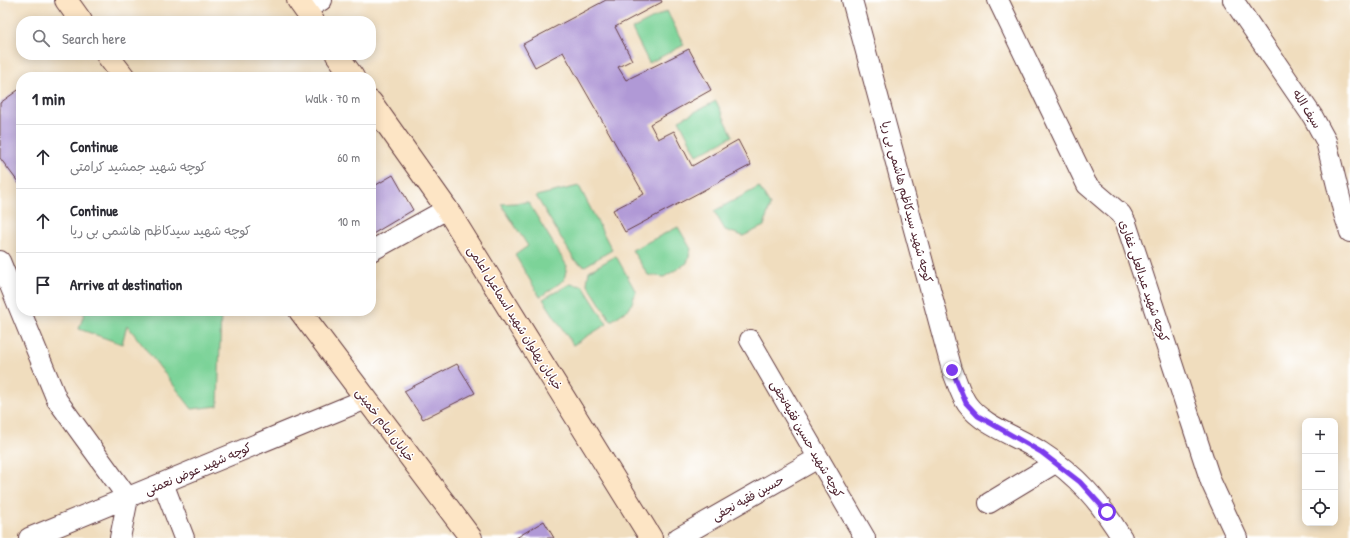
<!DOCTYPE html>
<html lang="en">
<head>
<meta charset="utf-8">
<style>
  body { margin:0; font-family:"Patrick Hand","Playpen Sans Arabic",sans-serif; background:#f2f2f3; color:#2b2b33 }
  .controls { position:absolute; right:12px; bottom:12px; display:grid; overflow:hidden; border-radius:8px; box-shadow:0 2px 10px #0003 }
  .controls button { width:36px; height:36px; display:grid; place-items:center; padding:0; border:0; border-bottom:1px solid #e1e1e2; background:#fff; color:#2b2b33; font:20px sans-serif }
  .stop { position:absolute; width:12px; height:12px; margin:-9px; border:3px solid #7c3aed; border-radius:50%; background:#fff }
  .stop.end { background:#7c3aed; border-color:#fff; box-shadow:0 1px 4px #0008 }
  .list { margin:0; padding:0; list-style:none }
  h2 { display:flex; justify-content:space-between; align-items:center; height:52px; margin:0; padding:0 16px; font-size:17px }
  h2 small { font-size:13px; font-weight:400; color:#7c7c81 }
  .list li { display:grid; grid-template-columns:26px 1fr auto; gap:12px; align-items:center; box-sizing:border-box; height:64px; padding:0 16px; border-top:1px solid #e1e1e2 }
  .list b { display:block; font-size:15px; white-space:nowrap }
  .list p { margin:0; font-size:13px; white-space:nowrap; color:#7c7c81 }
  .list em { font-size:13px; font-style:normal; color:#7c7c81 }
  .icon { flex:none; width:22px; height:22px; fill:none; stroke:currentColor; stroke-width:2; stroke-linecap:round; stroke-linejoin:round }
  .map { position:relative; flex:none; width:1350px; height:538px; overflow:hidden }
  .search { position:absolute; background:#fff; box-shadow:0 2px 10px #0003; left:16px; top:16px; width:360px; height:44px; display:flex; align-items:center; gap:10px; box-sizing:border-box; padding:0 14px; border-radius:16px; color:#7c7c81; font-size:15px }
  .panel { position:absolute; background:#fff; box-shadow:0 2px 10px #0003; left:16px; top:72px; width:360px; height:244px; border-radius:16px }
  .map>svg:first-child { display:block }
  .green { fill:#7cd398; stroke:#637962 }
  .building { fill:#b099d6 }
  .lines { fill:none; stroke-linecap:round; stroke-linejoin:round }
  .street-casing { stroke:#633c41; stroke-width:22 }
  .secondary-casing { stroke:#633c41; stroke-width:24 }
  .street { stroke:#fff; stroke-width:20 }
  .secondary { stroke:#fde5c5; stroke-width:22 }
  .route { stroke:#7c3aed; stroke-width:5 }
  .labels { text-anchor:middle; stroke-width:3; stroke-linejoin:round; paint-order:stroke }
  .street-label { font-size:12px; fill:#4a1f2b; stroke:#fff }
</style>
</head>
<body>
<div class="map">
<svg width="1350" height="538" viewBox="0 0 1350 538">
  <rect width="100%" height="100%" fill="#fff"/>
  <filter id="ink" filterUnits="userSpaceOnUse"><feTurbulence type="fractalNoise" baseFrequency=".025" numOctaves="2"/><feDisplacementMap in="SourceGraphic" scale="8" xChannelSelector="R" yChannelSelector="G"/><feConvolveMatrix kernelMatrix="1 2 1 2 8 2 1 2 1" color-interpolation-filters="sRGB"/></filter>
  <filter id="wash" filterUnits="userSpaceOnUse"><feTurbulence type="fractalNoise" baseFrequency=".012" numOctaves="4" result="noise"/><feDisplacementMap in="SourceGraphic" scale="16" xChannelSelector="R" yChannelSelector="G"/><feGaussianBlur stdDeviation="0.9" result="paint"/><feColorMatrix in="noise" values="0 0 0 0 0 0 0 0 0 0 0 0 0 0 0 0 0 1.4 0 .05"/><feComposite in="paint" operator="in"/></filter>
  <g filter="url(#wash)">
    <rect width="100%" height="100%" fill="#f0ddbe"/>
    <path class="green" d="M667 11 684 45 649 63 632 29Z
      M716 101 733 136 697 155 679 120Z
      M579 186 612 250 585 266 575 261 536 196Z
      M759 187 770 205 764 226 743 236 725 230 714 211Z
      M528 202 567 266 564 280 540 297 515 255 528 246 501 204Z
      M678 227 691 249 687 263 664 277 648 275 632 250Z
      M616 256 636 292 630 308 611 321 587 283 589 271Z
      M570 284 583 286 607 324 573 345 543 299Z
      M85 311H221L218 406 192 409 127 325 122 344 79 329Z"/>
    <g id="blocks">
      <path class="building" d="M606 0H661L662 2 615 27 632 60 618 67 626 80 689 49 711 90 650 124 658 139 674 131 692 166 738 140 751 165 625 232 613 210 644 194 563 52 535 67 523 44Z
        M21 88V186L0 158V103Z
        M393 175 413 210 371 235V188Z
        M457 364 475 393 423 419 404 391Z
        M544 521 554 538H516Z"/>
    </g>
  </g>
  <g filter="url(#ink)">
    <use href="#blocks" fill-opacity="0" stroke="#633c41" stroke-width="1"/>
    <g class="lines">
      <defs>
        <path id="street" d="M852 0 952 370C957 381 960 394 967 404 984 427 1018 436 1041 452 1077 475 1100 502 1122 538
          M998 0 1087 185 1121 214 1126 223 1211 482 1237 538
          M1233 0 1313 117 1326 141 1344 214 1350 232
          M305 10 322 0
          M371 251 447 209
          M0 261 57 400 128 498 120 538
          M750 340 865 538
          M163 483 184 538
          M989 503 1055 463
          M29 538 366 399
          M678 538 818 458"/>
        <path id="secondary" d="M66 0 81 21
          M298 0 313 21
          M107 55 124 77
          M337 55 353 77
          M371 102 447 209 651 538
          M300 311 471 538"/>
      </defs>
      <use href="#street" class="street-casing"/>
      <use href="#secondary" class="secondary-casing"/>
      <use href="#street" class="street"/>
      <use href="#secondary" class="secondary"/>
    </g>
  </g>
  <g class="lines" filter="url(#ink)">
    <path class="route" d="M952 370 966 403 978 416 1041 452 1080 482 1107 512"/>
  </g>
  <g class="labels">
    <g class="street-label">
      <text transform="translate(1307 109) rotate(58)" y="4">سیف الله</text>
      <text transform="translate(907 202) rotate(75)" y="4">کوچه شهید سیدکاظم هاشمی بی ریا</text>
      <text transform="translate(1144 281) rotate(71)" y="4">کوچه شهید عبدالعلی غفاری</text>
      <text transform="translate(515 318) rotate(58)" y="4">خیابان پهلوان شهید اسماعیل اعلمی</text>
      <text transform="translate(385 425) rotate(53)" y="4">خیابان امام خمینی</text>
      <text transform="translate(807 439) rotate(60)" y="4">کوچه شهید حسین فقیه‌نجفی</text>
      <text transform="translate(198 469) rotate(-23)" y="4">کوچه شهید عوض نعمتی</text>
      <text transform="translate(748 498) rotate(-29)" y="4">حسین فقیه نجفی</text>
    </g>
  </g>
</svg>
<div class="controls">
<button>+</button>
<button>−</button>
<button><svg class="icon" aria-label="locate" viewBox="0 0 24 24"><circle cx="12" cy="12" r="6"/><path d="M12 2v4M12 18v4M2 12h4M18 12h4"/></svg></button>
</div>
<div class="stop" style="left:1107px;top:512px"></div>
<div class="stop end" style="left:952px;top:370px"></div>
<div class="search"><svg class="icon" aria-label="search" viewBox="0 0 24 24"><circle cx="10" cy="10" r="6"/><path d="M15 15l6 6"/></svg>Search here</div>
<section class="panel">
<h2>1 min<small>Walk · 70 m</small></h2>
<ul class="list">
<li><svg class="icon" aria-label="ahead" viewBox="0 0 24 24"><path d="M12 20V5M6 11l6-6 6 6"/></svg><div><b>Continue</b><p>کوچه شهید جمشید کرامتی</p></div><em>60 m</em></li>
<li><svg class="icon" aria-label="ahead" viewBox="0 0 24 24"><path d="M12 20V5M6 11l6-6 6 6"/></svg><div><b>Continue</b><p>کوچه شهید سیدکاظم هاشمی بی ریا</p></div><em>10 m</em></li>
<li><svg class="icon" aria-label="arrive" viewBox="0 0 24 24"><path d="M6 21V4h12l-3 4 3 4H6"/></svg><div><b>Arrive at destination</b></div></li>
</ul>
</section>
</div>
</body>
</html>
